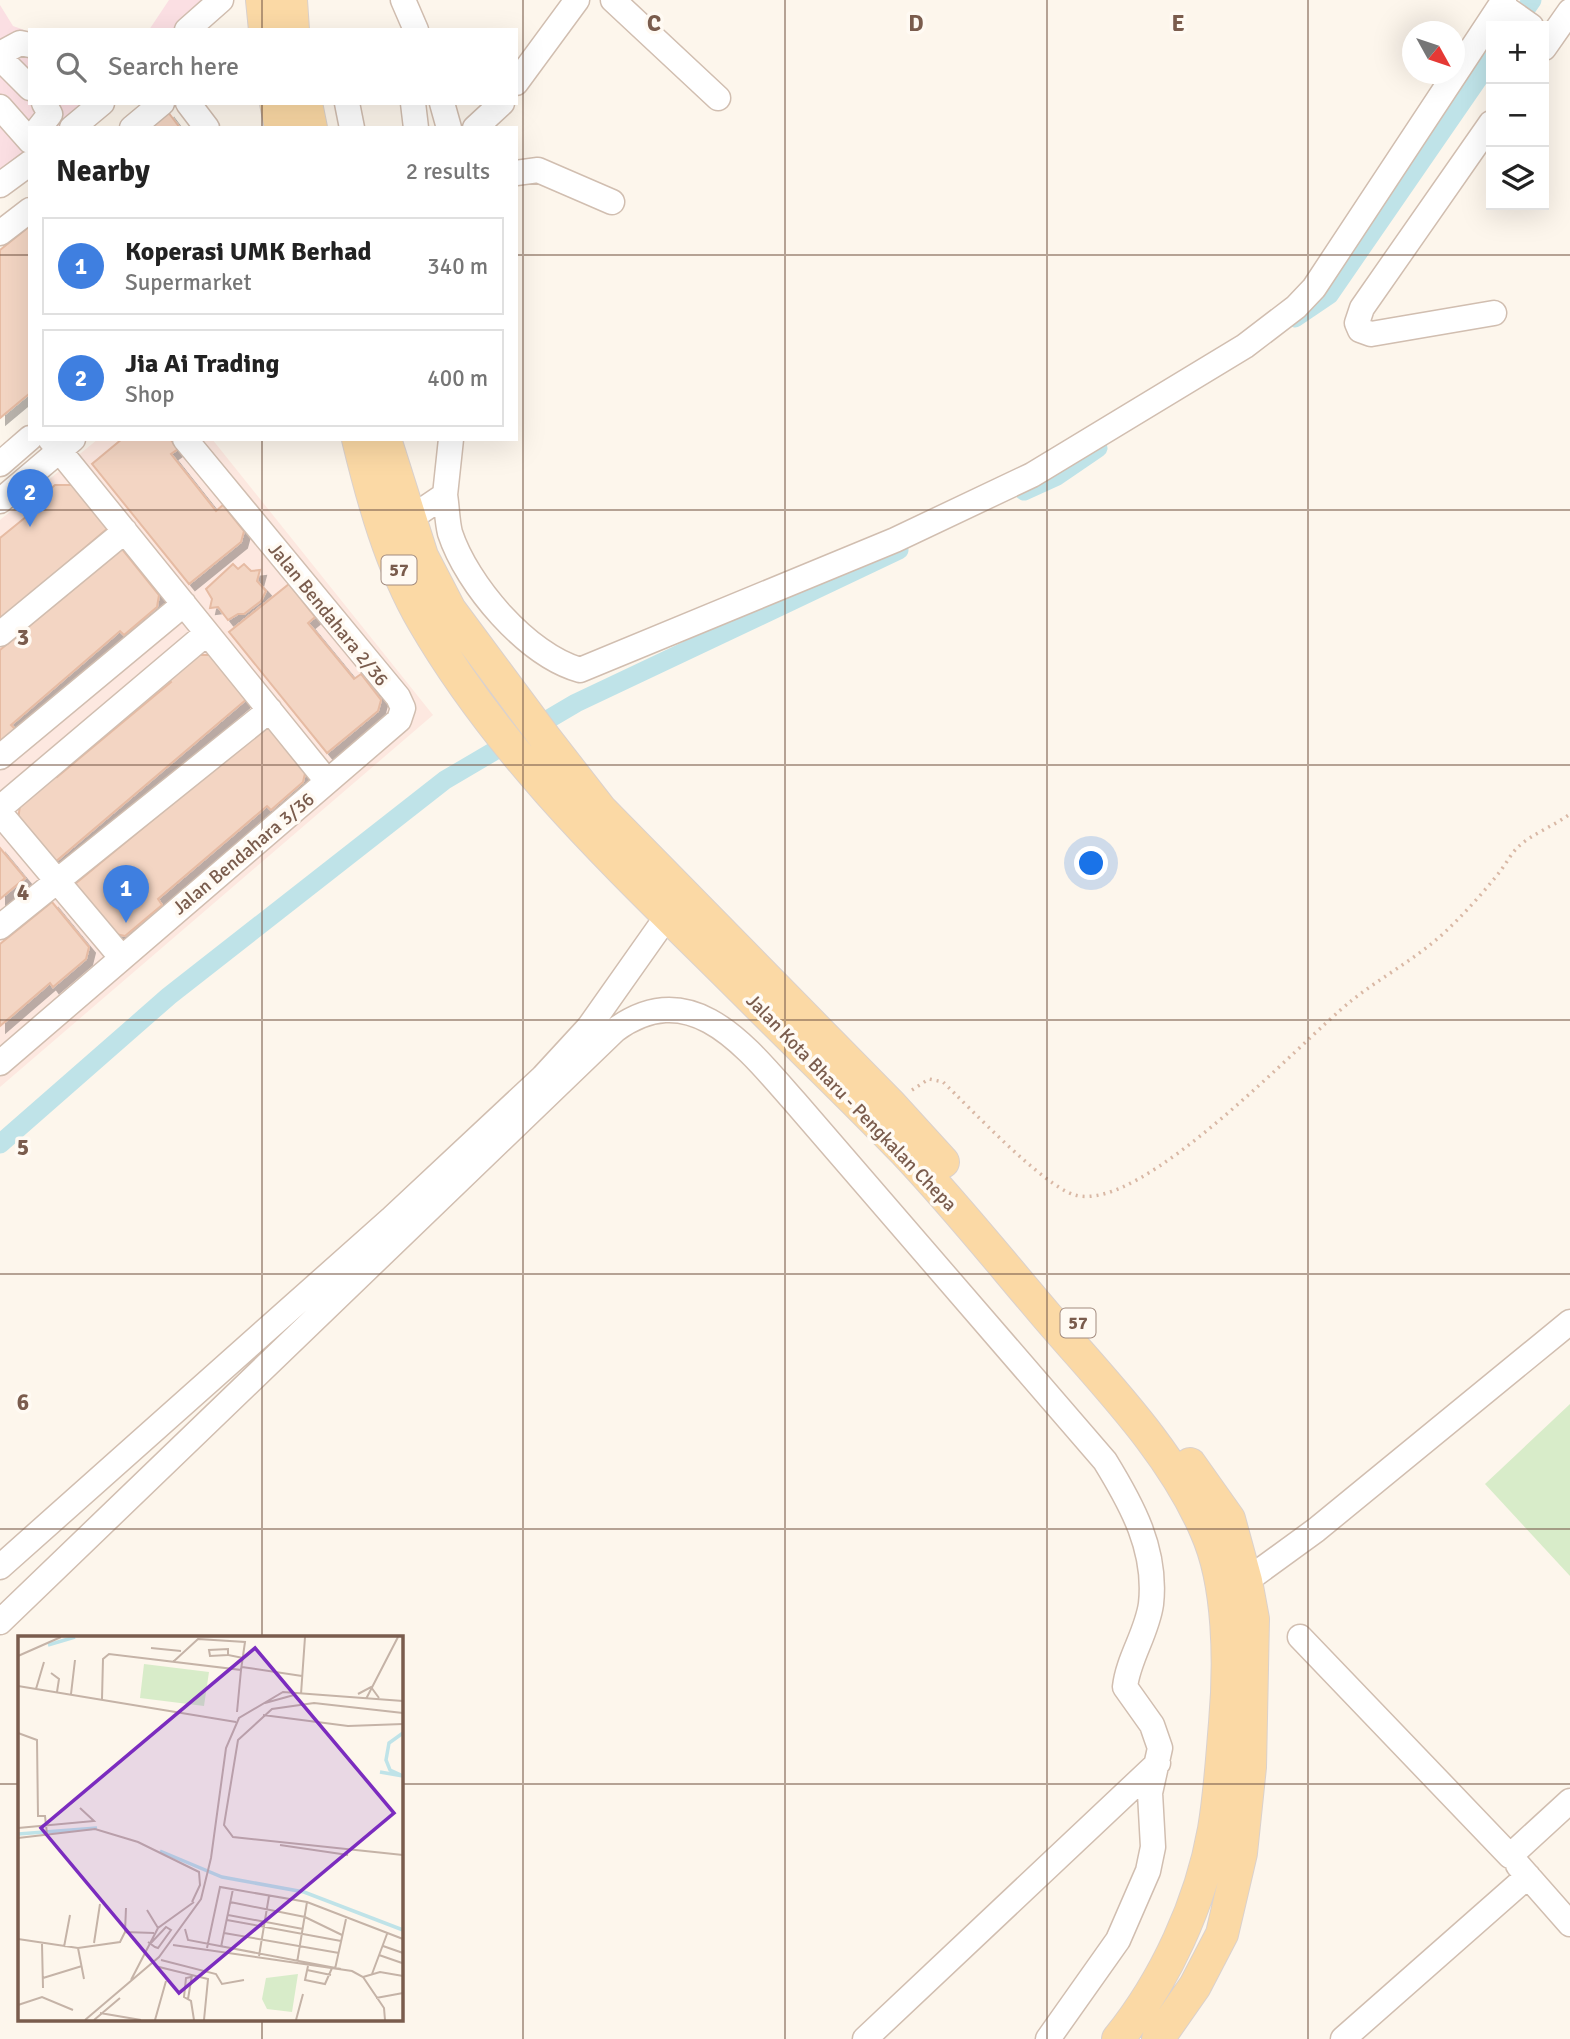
<!DOCTYPE html>
<html lang="en">
<head>
<meta charset="utf-8">
<style>
  body { margin:0; font-family:Signika,sans-serif; background:#f6f6f6; color:#222 }
  .controls { position:absolute; right:21px; top:21px; display:grid; overflow:hidden; border-radius:0px; box-shadow:0 7px 28px #0002 }
  .controls button { width:63px; height:63px; display:grid; place-items:center; padding:0; border:0; border-bottom:2px solid #e0e0e0; background:#fff; color:#222; font:35px sans-serif }
  .compass { position:absolute; left:1402px; top:21px; width:63px; height:63px; border-radius:50%; background:#fff; box-shadow:0 7px 28px #0002; rotate:130deg }
  .you { position:absolute; left:1092px; top:864px; width:24px; height:24px; margin:-18px; border:5px solid #fff; border-radius:50%; background:#1a73e8; box-shadow:0 0 0 10px #1a73e833 }
  .badge { display:grid; place-items:center; width:46px; height:46px; border-radius:50%; background:#0f766e; color:#fff; font-size:23px; font-weight:700 }
  .pin { position:absolute; translate:-50% -58px; filter:drop-shadow(0 2px 4px #0008) }
  .pin::after { content:''; position:absolute; top:37px; width:24px; height:21px; background:inherit; clip-path:polygon(0 0,100% 0,50% 100%) }
  .list { margin:0; padding:0; list-style:none }
  h2 { display:flex; justify-content:space-between; align-items:center; height:91px; margin:0; padding:0 28px; font-size:30px }
  h2 small { font-size:23px; font-weight:400; color:#767676 }
  .list li { display:grid; grid-template-columns:46px 1fr auto; gap:21px; align-items:center; box-sizing:border-box; height:98px; margin:0 14px 14px; padding:0 14px; border:2px solid #e0e0e0; border-radius:0px }
  .list b { display:block; font-size:26px; white-space:nowrap }
  .list p { margin:0; font-size:23px; white-space:nowrap; color:#767676 }
  .list em { font-size:23px; font-style:normal; color:#767676 }
  .icon { flex:none; width:38px; height:38px; fill:none; stroke:currentColor; stroke-width:2; stroke-linecap:round; stroke-linejoin:round }
  .map { position:relative; flex:none; width:1570px; height:2039px; overflow:hidden }
  .search { position:absolute; background:#fff; box-shadow:0 7px 28px #0002; left:28px; top:28px; width:490px; height:77px; display:flex; align-items:center; gap:18px; box-sizing:border-box; padding:0 24px; border-radius:0px; color:#767676; font-size:26px }
  .panel { position:absolute; background:#fff; box-shadow:0 7px 28px #0002; left:28px; top:126px; width:490px; height:315px; border-radius:0px }
  .map>svg:first-child { display:block }
  .commercial { fill:#fde8e0 }
  .medical { fill:#fbdfe3 }
  .green { fill:#d8ecc9 }
  .lines { fill:none; stroke-linecap:round; stroke-linejoin:round }
  .canal { stroke:#bfe3e8; stroke-width:19 }
  .building { fill:#f3d5c3; stroke:#e6bba3; stroke-width:2; filter:url(#shadow) }
  .minor-casing { stroke:#d1beb0; stroke-width:27 }
  .major-casing { stroke:#dad1cd; stroke-width:34 }
  .path { stroke:#d9b8a5; stroke-width:3.5; stroke-dasharray:2 5; stroke-linecap:butt }
  .minor { stroke:#fff; stroke-width:24 }
  .major { stroke:#fbd9a5; stroke-width:32 }
  .grid { fill:none; stroke:#7a5c4d; stroke-width:2; stroke-opacity:0.55 }
  .labels { text-anchor:middle; stroke-width:7; stroke-linejoin:round; paint-order:stroke }
  .shield { fill:#fffaf3; stroke:#a28b7f; stroke-width:2 }
  .shield-label { font-size:18px; font-weight:bold; fill:#7a5c4d }
  .street-label { font-size:19px; fill:#7a5c4d; stroke:#fffaf3 }
  .inset-river { fill:none; stroke:#bfe3e8; stroke-width:3.5 }
  .inset-road { fill:none; stroke:#c5b3a7; stroke-width:2 }
  .view { fill:#7b2cbf; fill-opacity:0.15; stroke:#7b2cbf; stroke-width:3.5 }
  .inset-edge { fill:none; stroke:#7a5c4d; stroke-width:3.5 }
  .grid-label { font-size:23px; text-anchor:middle; font-weight:bold; fill:#7a5c4d; stroke:#fffaf3; stroke-width:7; stroke-linejoin:round; paint-order:stroke }
</style>
</head>
<body>
<div class="map">
<svg width="1570" height="2039" viewBox="0 0 1570 2039">
  <defs>
    <filter id="shadow"><feDropShadow dx="6" dy="6" stdDeviation="0" flood-color="#0004"/></filter>
  </defs>
  <rect width="100%" height="100%" fill="#fdf6ec"/>
  <path class="commercial" d="M98 439H212L433 715 0 1087V520Z"/>
  <path class="medical" d="M169 0H224L202 30H149Z
    M0 5 13 26 30 32V103H112L82 128H30V170L0 195Z"/>
  <path class="green" d="M1570 1404V1576L1485 1484Z"/>
  <g class="lines">
    <path class="canal" d="M1514 26 1532 0
      M1295 318 1329 295 1491 60
      M1024 491 1057 476 1098 448
      M0 1144 169 996 445 780 576 703 899 550"/>
  </g>
  <path class="building" d="M168 112 180 128H149Z
    M30 226V393L0 418V250Z
    M122 439H170L178 449 171 454 216 511 223 505 244 531 241 542 189 584 92 464Z
    M55 485H72L108 528 0 620V538L32 512 28 508Z
    M122 549 159 595 157 607 124 635 120 631 11 725 16 730 0 743V650Z
    M233 564 238 569 244 564 251 571 260 570 257 581 266 591 261 601 244 614H238L228 620 218 607 210 608 212 599 206 589Z
    M289 584 315 617 308 623 354 679 361 674 381 700 378 711 327 753 229 632Z
    M195 655H211L248 698 54 863 18 820 21 798 53 772 57 777 171 682 168 678Z
    M269 724 306 769 303 782 271 810 267 806 158 899 162 905 125 936 116 934 75 884Z
    M0 848 25 878 0 899Z
    M52 902 89 947 86 959 53 987 50 983 0 1026V944Z"/>
  <g class="lines">
    <defs>
      <path id="minor" d="M403 0 416 30
        M613 0 718 98
        M1501 5 1531 26
        M187 30 221 0
        M1544 48 1570 11
        M0 54 20 43 30 45
        M0 58 30 88
        M516 83 577 0
        M188 103 207 128
        M347 103 352 128
        M413 103 416 128
        M442 103 449 128
        M0 107 30 141
        M1491 123 1362 308 1357 323 1360 330 1371 334 1494 313
        M39 128 50 114 44 103
        M72 128 102 103
        M132 128 162 103
        M475 128 502 103
        M516 173 538 170 612 202
        M0 185 30 163
        M0 233 30 210
        M50 439 327 781
        M0 464 30 438
        M445 495C447 507 447 521 450 533 467 585 527 655 580 670L895 540 1032 475 1245 346 1296 307 1314 288 1504 0
        M0 501 73 439
        M408 520 445 495 451 439
        M0 634 125 531
        M0 757 184 604
        M0 808 207 633
        M0 813 121 957
        M0 927 270 710
        M0 1063 399 720 403 708 398 697 185 439
        M0 1567 391 1219 543 1077 589 1027 668 915
        M1246 1581 1316 1530 1570 1322
        M0 1622 615 1030C692 974 747 1048 795 1102L1105 1461C1132 1505 1157 1550 1151 1604 1147 1633 1128 1659 1125 1687L1152 1725 1160 1748 1150 1793 1153 1847 1148 1871 1118 1940 1048 2039
        M1300 1637 1510 1856 1570 1801
        M1518 1865 1570 1924
        M865 2039 1158 1763
        M1343 2039 1528 1876"/>
      <path id="major" d="M262 0 265 30
        M291 0 293 30
        M276 103 281 128
        M306 103 311 128
        M358 439C373 501 391 566 423 621 510 771 640 886 761 1008 809 1056 858 1103 905 1152 954 1204 999 1260 1045 1314 1102 1381 1171 1449 1206 1531 1230 1584 1230 1666 1225 1723 1222 1758 1220 1794 1214 1829 1201 1903 1165 1981 1118 2039
        M385 439 422 556 450 610 545 738 601 810 891 1105 943 1162
        M1158 2039 1195 1986 1222 1934 1241 1853 1250 1767 1253 1619 1246 1581 1229 1519 1190 1464"/>
    </defs>
    <use href="#minor" class="minor-casing"/>
    <use href="#major" class="major-casing"/>
    <path class="path" d="M912 1090 929 1079 943 1082C970 1108 1043 1186 1075 1195 1142 1214 1299 1043 1351 1001 1381 977 1416 959 1445 932 1464 914 1482 894 1498 874 1505 866 1510 855 1517 848 1531 834 1554 826 1570 814"/>
    <use href="#minor" class="minor"/>
    <use href="#major" class="major"/>
  </g>
  <path class="grid" d="M262 0V30M523 0V2039M785 0V2039M1047 0V2039M1308 0V2039M262 103V128M0 255H30M516 255H1570M262 439V1638M0 510H1570M0 765H1570M0 1020H1570M0 1274H1570M0 1529H1570M0 1784H19M401 1784H1570M262 2020V2039"/>
  <g class="labels">
    <g class="shield">
      <rect x="381.5" y="555.5" width="35" height="29" rx="5"/>
      <rect x="1060.5" y="1308.5" width="35" height="29" rx="5"/>
    </g>
    <g class="shield-label">
      <text x="399" y="576">57</text>
      <text x="1078" y="1329">57</text>
    </g>
    <g class="street-label">
      <text transform="translate(329 614) rotate(51)" y="7">Jalan Bendahara 2/36</text>
      <text transform="translate(243 853) rotate(-40)" y="7">Jalan Bendahara 3/36</text>
      <text transform="translate(852 1102) rotate(46)" y="7">Jalan Kota Bharu - Pengkalan Chepa</text>
    </g>
  </g>
  <g transform="translate(18 1636)">
    <rect width="385" height="385" fill="#fdf6ec"/>
    <path d="M126 28 191 36 186 70 122 62ZM280 338 274 376 249 373 244 363 248 342Z" fill="#d8ecc9"/>
    <path class="inset-river" d="M30 9 57 1M362 136 385 140M383 139 372 134 368 124 371 107 385 97M0 198 79 192M142 215 204 241 286 256 385 294"/>
    <path class="inset-road" d="M133 12 163 15M210 19 192 20 191 14 210 13V19L225 22M0 20 43 1M155 26 180 3 227 6 223 34M224 31 284 40M33 37 41 43 39 56M0 50 218 86M18 53 26 26M53 58 57 24M283 58 287 1M340 58 353 51 361 62M84 63 85 23 91 18 223 34 219 76M348 63 380 1M247 67 276 59M385 77 296 67 254 73 220 104 206 189 215 201 385 219M245 79 330 90 385 88M0 97 19 104 20 180H27L29 198M0 192 76 185 62 172M0 202 77 193 120 206 181 236 182 249 174 266M262 209 330 219M212 266 287 281 324 299M129 274 140 292M210 279 285 293M209 284 323 305M167 293 170 304 323 333M107 296 108 272M206 297 321 317M0 303 60 312 102 306 107 296 136 297M130 306 137 311 140 312 153 294 148 291 132 308M76 307 82 268M24 308 25 352M155 309 334 335 345 341 366 372 367 384M365 310 385 317M46 311 52 279M203 311 215 253M60 312 66 343M189 312 202 251 289 266 385 303M361 319 384 327M241 320 251 260M143 324 198 338 204 348 226 344M279 327 289 266M137 330 190 343 186 384M290 330 287 344 307 348 314 332M317 333 328 283M289 334 313 339M354 338 369 298M173 341 168 342 166 361 173 365 176 384M345 341 362 336 385 340M25 342 64 330M113 344 140 292 176 266M358 362 385 357M170 363 174 339M0 369 24 361 55 374M82 377 123 384M67 384 141 321 183 263 193 222 208 112 221 82 265 56 385 65M76 384 102 362M137 384 148 345M278 384 285 358"/>
    <path class="view" d="M237 12 376 177 161 357 23 192Z"/>
    <rect width="385" height="385" class="inset-edge"/>
  </g>
  <g class="grid-label">
    <text x="654" y="31">C</text>
    <text x="916" y="31">D</text>
    <text x="1178" y="31">E</text>
    <text x="23" y="645">3</text>
    <text x="23" y="900">4</text>
    <text x="23" y="1155">5</text>
    <text x="23" y="1410">6</text>
  </g>
</svg>
<div class="controls">
<button>+</button>
<button>−</button>
<button><svg class="icon" aria-label="layers" viewBox="0 0 24 24"><path d="M12 4l9 5-9 5-9-5zM3 14l9 5 9-5"/></svg></button>
</div>
<svg class="compass" viewBox="-18 -18 36 36"><path d="M0-13l5 13h-10z" fill="#e53935"/><path d="M0 13l5-13h-10z" fill="#767676"/></svg>
<div class="you"></div>
<div class="pin badge" style="left:126px;top:923px;background:#3f7fe0">1</div>
<div class="pin badge" style="left:30px;top:527px;background:#3f7fe0">2</div>
<div class="search"><svg class="icon" aria-label="search" viewBox="0 0 24 24"><circle cx="10" cy="10" r="6"/><path d="M15 15l6 6"/></svg>Search here</div>
<section class="panel">
<h2>Nearby<small>2 results</small></h2>
<ul class="list">
<li><span class="badge" style="background:#3f7fe0">1</span><div><b>Koperasi UMK Berhad</b><p>Supermarket</p></div><em>340 m</em></li>
<li><span class="badge" style="background:#3f7fe0">2</span><div><b>Jia Ai Trading</b><p>Shop</p></div><em>400 m</em></li>
</ul>
</section>
</div>
</body>
</html>
